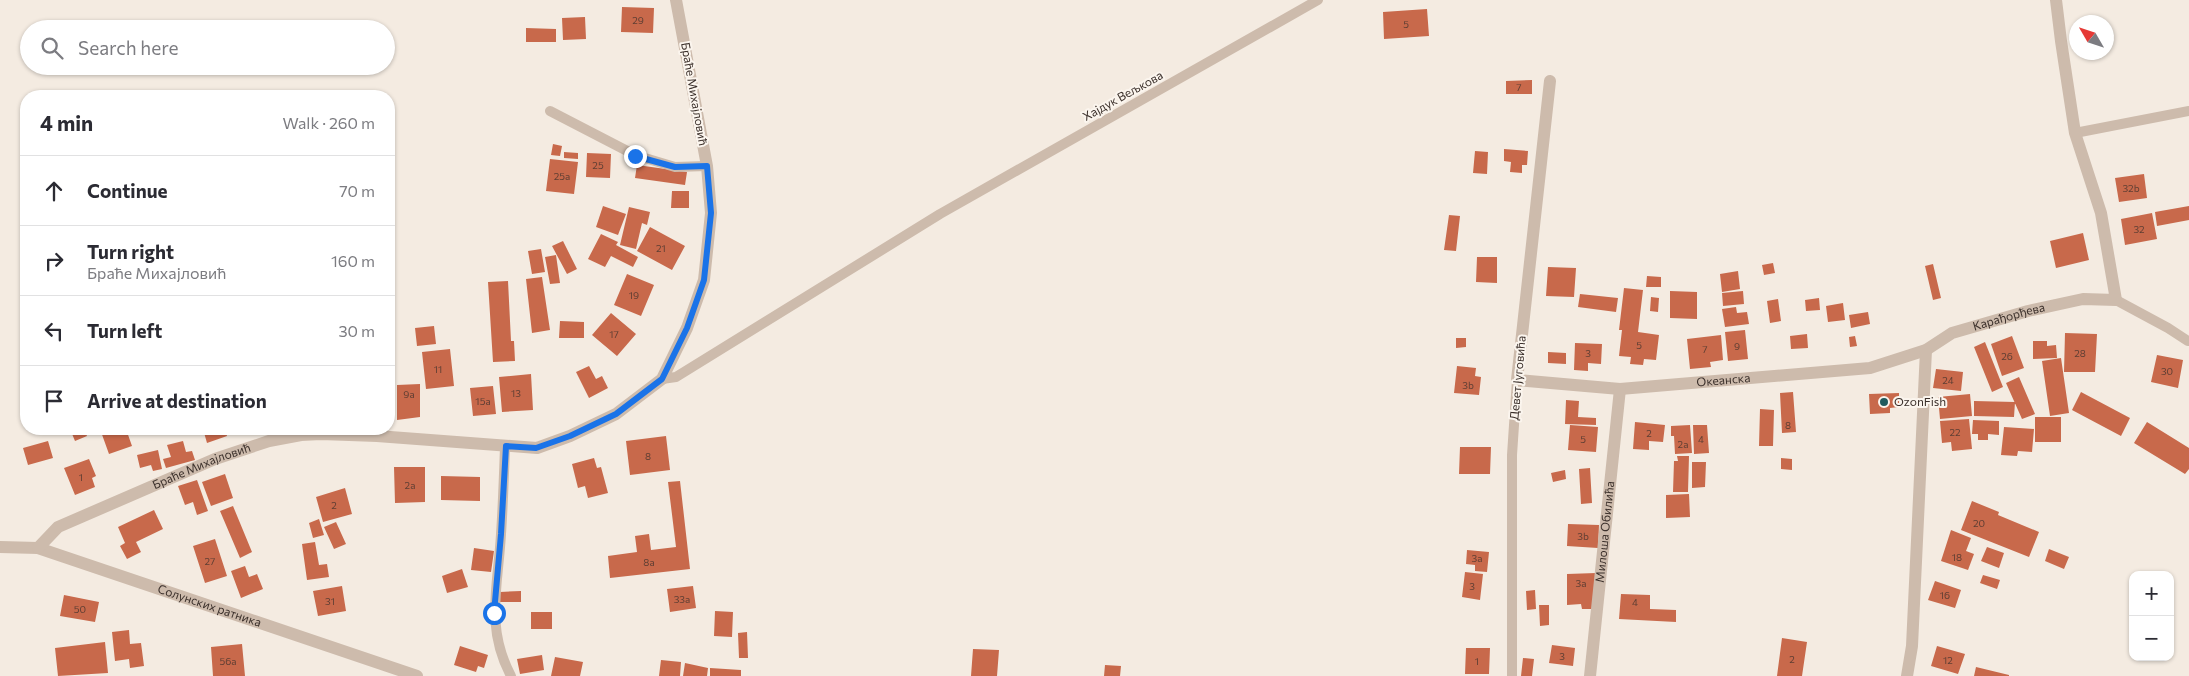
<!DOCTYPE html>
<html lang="en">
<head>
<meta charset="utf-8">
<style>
  body { margin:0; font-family:Commissioner,sans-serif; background:#f2f2f3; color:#2b2b33 }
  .controls { position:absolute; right:15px; bottom:15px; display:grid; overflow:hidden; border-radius:10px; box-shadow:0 1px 4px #0004 }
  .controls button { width:45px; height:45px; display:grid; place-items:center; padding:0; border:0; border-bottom:1px solid #e1e1e2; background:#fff; color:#2b2b33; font:25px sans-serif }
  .compass { position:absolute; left:2069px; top:15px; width:45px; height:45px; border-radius:50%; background:#fff; box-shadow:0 1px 4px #0004; rotate:309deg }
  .stop { position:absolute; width:15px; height:15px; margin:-11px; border:4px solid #1a73e8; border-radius:50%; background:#fff }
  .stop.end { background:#1a73e8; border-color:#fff; box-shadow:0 1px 5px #0008 }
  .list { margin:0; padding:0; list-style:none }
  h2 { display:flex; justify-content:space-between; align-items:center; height:65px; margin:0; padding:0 20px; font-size:21px }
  h2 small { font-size:16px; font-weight:400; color:#7c7c81 }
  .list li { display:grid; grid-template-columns:32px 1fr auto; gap:15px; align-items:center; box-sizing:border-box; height:70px; padding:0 20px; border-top:1px solid #e1e1e2 }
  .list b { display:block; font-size:19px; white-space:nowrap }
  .list p { margin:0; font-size:16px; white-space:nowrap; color:#7c7c81 }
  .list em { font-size:16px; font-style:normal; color:#7c7c81 }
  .icon { flex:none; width:28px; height:28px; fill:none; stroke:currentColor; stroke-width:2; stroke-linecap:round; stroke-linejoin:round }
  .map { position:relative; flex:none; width:2189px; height:676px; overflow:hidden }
  .search { position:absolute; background:#fff; box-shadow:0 1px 4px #0004; left:20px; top:20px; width:375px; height:55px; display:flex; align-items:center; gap:12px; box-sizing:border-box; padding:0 18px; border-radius:28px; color:#7c7c81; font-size:19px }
  .panel { position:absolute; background:#fff; box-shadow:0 1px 4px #0004; left:20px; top:90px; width:375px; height:345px; border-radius:20px }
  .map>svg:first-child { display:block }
  .building { fill:#c8694b }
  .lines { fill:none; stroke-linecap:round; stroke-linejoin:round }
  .service { stroke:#cdbbac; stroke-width:10 }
  .minor { stroke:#cdbbac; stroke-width:12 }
  .route { stroke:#1a73e8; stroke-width:6 }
  .poi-dot { fill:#1f5a5e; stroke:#fbf5ee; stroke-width:2 }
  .labels { text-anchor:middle; stroke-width:4; stroke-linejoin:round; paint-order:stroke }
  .number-label { font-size:10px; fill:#5e3e33 }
  .street-label { font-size:12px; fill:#3b302b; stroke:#fbf5ee }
  .poi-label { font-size:12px; fill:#3b302b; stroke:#fbf5ee; text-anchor:start }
</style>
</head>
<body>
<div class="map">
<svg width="2189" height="676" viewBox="0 0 2189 676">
  <rect width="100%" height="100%" fill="#f4ebe1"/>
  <path class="building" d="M622 7 654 8 653 33 621 32Z
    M1427 9 1429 36 1384 39 1383 12Z
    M585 17 586 39 563 40 562 18Z
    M526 28 556 29V42H526Z
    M1532 80V94H1506V81Z
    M553 144 562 146 560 156 551 155Z
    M1504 149 1528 151 1527 165H1522V173L1510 172 1511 162 1504 161Z
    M1475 151 1488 152 1487 174 1473 173Z
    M564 152 578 153V159L564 158Z
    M587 153 611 154 610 178 586 177Z
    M550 159 578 162 574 194 546 191Z
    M637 165 687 172 685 185 635 178Z
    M2144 174 2147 198 2119 202 2115 178Z
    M672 191H689V208H671Z
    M603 206 626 214 618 235 596 227Z
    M2189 206V220L2157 226 2155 212Z
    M629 207 650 212 647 225 642 223 636 249 620 245Z
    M2152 213 2157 239 2125 245 2121 219Z
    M1449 215 1460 216 1456 251 1444 250Z
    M650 227 685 246 672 270 637 251Z
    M2083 233 2089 260 2056 268 2050 241Z
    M601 234 618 242 616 245 638 257 633 267 611 256 605 267 588 259Z
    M563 241 577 269 567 274 552 246Z
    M541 249 545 272 532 274 528 251Z
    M556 255 560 283 550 284 545 257Z
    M1477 257H1497V283L1476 282Z
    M1773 263 1775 273 1764 275 1762 265Z
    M1933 264 1941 298 1933 300 1925 266Z
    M1548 267 1576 268 1574 297 1546 296Z
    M1738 271 1740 289 1722 292 1720 274Z
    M627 274 654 285 641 316 614 305Z
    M1647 276 1661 277V287H1646Z
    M542 277 550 330 532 333 526 279Z
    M508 281 511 341H514L515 361 493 362 488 282Z
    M1624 288 1643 290 1638 332 1659 335 1656 360 1644 359 1643 365 1630 364 1631 357 1619 356 1622 330H1619Z
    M1670 291 1697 292V319L1670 318Z
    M1743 291 1744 304 1723 306 1722 293Z
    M1580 294 1618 298 1616 312 1578 307Z
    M1651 297 1659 298 1658 312 1650 311Z
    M1819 298 1820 310 1806 311 1805 300Z
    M1778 299 1781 321 1770 323 1767 301Z
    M1843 303 1845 320 1828 322 1826 306Z
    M1736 307 1737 313 1747 312 1749 324 1725 327 1722 309Z
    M1868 312 1870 324 1851 328 1849 315Z
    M611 313 636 334 617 356 592 335Z
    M560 321 584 322V338H559Z
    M434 326 436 344 417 346 415 328Z
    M1745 330 1748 359 1728 361 1725 332Z
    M2065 333 2097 334 2095 372H2064Z
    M1807 334 1808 348 1791 349 1790 336Z
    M1721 335 1723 360 1710 362 1711 367 1690 369 1687 339Z
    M1855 336 1857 346 1850 347 1849 337Z
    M2012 336 2024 368 2002 376 1991 344Z
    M1456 338H1466V347L1456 348Z
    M2033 341H2047V346L2056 345 2057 358 2033 359Z
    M1985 342 2003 387 1992 392 1974 347Z
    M1575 343 1602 344 1601 364 1588 363V371L1574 370Z
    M450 349 454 386 426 389 422 352Z
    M1548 352 1566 353V364L1548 363Z
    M2157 355 2183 360 2178 388 2151 382Z
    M2061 358 2069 413 2050 416 2042 361Z
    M389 362 393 386H389Z
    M589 366 596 379 602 376 608 388 589 398 576 372Z
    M1457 366 1476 368 1475 376 1481 377 1479 395 1454 393Z
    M1936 369 1963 372 1961 391 1933 388Z
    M531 374 533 410 502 412 499 377Z
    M2019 377 2035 414 2022 419 2006 383Z
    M420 384V417L397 420V385Z
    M493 386 496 414 473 416 470 388Z
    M1793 392 1796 432 1782 433 1780 393Z
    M2081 392 2130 418 2121 436 2072 410Z
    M1899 393V407L1890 408V413L1870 414 1869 394Z
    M1970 394 1972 416 1940 419 1938 397Z
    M1566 400 1579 401 1578 417 1596 418V425L1565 424Z
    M1974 401 2015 402 2014 417 1974 416Z
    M1760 409 1774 410 1773 446H1759Z
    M2035 417H2061V442H2035Z
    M1969 419 1972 449 1952 451 1951 442 1942 443 1940 421Z
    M1973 420 1999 421V435L1988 434V440H1978V434H1972Z
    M1635 422 1665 425 1663 442 1649 441V450L1633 449Z
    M2147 422 2189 448V469L2185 474 2134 443Z
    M1570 425 1598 427 1596 452 1568 450Z
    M1690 425 1692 453 1675 454 1674 436H1671V426Z
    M1693 425H1707L1709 453 1694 454Z
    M2004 427 2034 429 2032 452 2018 451 2017 456 2001 455Z
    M70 429H84L87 436 75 441Z
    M100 429H126L132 446 109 454Z
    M203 429H234L226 432 227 436 207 443Z
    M666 436 670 470 630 475 626 441Z
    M48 441 53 458 28 465 23 448Z
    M183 441 186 452 192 451 195 460 166 468 163 459 171 457 167 445Z
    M1460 447H1491L1490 474H1459Z
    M158 450 162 469 153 471 151 465 140 468 137 455Z
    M1677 456H1689L1688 492H1673L1674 461H1678Z
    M594 458 597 468 601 467 608 493 588 498 585 486 578 488 572 464Z
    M1781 458 1792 459V470L1781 469Z
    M89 459 96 476 92 478 95 487 75 495 64 468Z
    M1692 462H1706L1705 487 1692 488Z
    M394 467H425V502L395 503Z
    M1590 468 1592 503 1581 504 1579 469Z
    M1565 470 1566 479 1553 482 1551 473Z
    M225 474 233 498 211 506 202 482Z
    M441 476 480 477V501L441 500Z
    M197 480 208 511 197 515 193 502 185 505 178 486Z
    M680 481 690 569 610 578 608 556 637 552 635 536 649 534 651 550 676 547 668 482Z
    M345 488 352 514 323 522 316 497Z
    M1689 494 1690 517 1666 518V495Z
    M1972 501 1999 512 1998 515 2039 532 2029 557 1961 530Z
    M233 506 252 552 240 558 220 511Z
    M154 510 163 529 136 542 141 552 127 559 120 546 125 543 118 527Z
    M319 519 324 535 313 538 309 523Z
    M336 522 346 544 334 549 324 527Z
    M1568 524 1599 525 1598 548 1567 546Z
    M1951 530 1971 538 1966 551 1974 554 1968 570 1941 561Z
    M215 539 227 576 205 583 193 546Z
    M315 542 319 565 327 564 329 577 307 580 302 544Z
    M1987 547 2004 553 1999 568 1981 561Z
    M474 548 494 551 491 572 471 570Z
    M2049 549 2069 557 2064 569 2045 561Z
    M1467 550 1489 552 1487 572 1475 571V565L1466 564Z
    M245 566 249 577 257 574 263 589 241 598 231 571Z
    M462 569 468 587 447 593 442 576Z
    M1465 572 1483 574 1480 600 1462 597Z
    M1596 573 1594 609H1582L1581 604 1567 605V574Z
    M1983 575 2000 580 1997 589 1980 583Z
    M1935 581 1961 590 1955 608 1928 600Z
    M342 586 346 611 318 616 313 591Z
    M693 586 696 608 670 612 667 589Z
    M1535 590 1536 609 1527 610 1526 591Z
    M521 591V602H500V592Z
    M1621 594 1650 595V609L1676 610V622L1619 619Z
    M64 595 99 602 95 622 60 616Z
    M1539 605H1549V625L1540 626Z
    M715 611 733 612 732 637 714 636Z
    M531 612H552V629H531Z
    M129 630 130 644 141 643 144 666 130 668 129 659 115 661 112 632Z
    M747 632 748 658H739L738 633Z
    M1782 638 1807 642 1802 676H1777Z
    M105 642 108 673 58 676 55 648Z
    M242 644 245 676H213L211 647Z
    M1552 645 1575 648 1573 666 1549 663Z
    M460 646 488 655 484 668 478 666 476 672 454 665Z
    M1937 646 1965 654 1958 674 1931 666Z
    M1466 648H1490L1489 674H1465Z
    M973 649 999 650 997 676H971Z
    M542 655 544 670 520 674 517 659Z
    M555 657 583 662 580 676H551Z
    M1523 658 1534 659 1532 676H1521Z
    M661 660 681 662 680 676H659Z
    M685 663 708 668 707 676H683Z
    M1105 665 1121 666 1120 676H1104Z
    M1976 667 2009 675V676H1974Z
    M710 668 741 670V676H710Z"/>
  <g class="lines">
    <path class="service" d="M550 111 635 155 675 167 707 166
      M2075 133 2189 111
      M2116 300 2168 328 2188 341
      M662 379 676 377 940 214 1318 0
      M505 446C504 475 503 505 501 534 498 587 485 627 511 676
      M1512 676V455L1517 380"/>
    <g class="minor">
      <path id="s1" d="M1550 81 1517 380 1620 389 1870 368 1926 350 1952 333 2028 311 2083 299 2116 300 2101 213 2075 133 2061 41 2056 0"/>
      <path id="s2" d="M0 547 38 548 417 676"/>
      <path id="s3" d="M38 548 58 527 215 459 269 441 301 435 321 434 377 436 537 448 570 436 616 414 662 379 687 328 704 280 711 213 707 166 676 0"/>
      <path id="s4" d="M1590 676 1620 389"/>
      <path d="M1907 676 1912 646 1926 350"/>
    </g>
  </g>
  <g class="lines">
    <path class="route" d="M494 613 501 534 506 446 536 448 570 436 616 414 662 379 687 328 704 280 711 213 707 166 675 167 635 156"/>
  </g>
  <circle class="poi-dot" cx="1884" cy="402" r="5"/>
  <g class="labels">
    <g class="number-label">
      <text x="638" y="24">29</text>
      <text x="1406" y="28">5</text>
      <text x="1519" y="91">7</text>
      <text x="598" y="169">25</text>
      <text x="562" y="180">25a</text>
      <text x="2131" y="192">32b</text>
      <text x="2139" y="233">32</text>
      <text x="661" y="252">21</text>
      <text x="634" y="299">19</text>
      <text x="614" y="338">17</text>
      <text x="1639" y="349">5</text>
      <text x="1737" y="350">9</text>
      <text x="1705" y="353">7</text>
      <text x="1588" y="357">3</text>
      <text x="2080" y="357">28</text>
      <text x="2007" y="360">26</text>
      <text x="438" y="373">11</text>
      <text x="2167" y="375">30</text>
      <text x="1948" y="384">24</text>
      <text x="1468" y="389">3b</text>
      <text x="516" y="397">13</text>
      <text x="409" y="398">9a</text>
      <text x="483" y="405">15a</text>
      <text x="1788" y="429">8</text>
      <text x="1955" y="436">22</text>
      <text x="1649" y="437">2</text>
      <text x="1583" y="443">5</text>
      <text x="1701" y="443">4</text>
      <text x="1683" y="448">2a</text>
      <text x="648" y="460">8</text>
      <text x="81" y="481">1</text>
      <text x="410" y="489">2a</text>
      <text x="334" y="509">2</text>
      <text x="1979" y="527">20</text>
      <text x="1583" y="540">3b</text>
      <text x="1957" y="561">18</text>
      <text x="1477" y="562">3a</text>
      <text x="210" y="565">27</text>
      <text x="649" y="566">8a</text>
      <text x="1581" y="587">3a</text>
      <text x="1472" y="590">3</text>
      <text x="1945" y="599">16</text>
      <text x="682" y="603">33a</text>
      <text x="330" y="605">31</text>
      <text x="1635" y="606">4</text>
      <text x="80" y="613">50</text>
      <text x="1562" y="660">3</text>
      <text x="1792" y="663">2</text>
      <text x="1948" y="664">12</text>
      <text x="228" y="665">56a</text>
      <text x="1477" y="665">1</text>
    </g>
    <g class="street-label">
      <text transform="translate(694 94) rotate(80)" y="4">Браће Михајловић</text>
      <text transform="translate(1123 96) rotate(-29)" y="4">Хајдук Вељкова</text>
      <text dy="4" stroke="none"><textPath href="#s1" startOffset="804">Карађорђева</textPath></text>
      <text transform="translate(1518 378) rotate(-85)" y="4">Девет Југовића</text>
      <text dy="4" stroke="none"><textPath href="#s1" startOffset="508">Океанска</textPath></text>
      <text dy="4" stroke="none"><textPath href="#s3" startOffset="185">Браће Михајловић</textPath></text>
      <text dy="4" stroke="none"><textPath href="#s4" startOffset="145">Милоша Обилића</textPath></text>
      <text dy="4" stroke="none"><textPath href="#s2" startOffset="219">Солунских ратника</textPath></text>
    </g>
    <g class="poi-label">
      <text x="1894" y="406">OzonFish</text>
    </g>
  </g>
</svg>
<div class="controls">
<button>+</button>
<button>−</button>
</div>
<svg class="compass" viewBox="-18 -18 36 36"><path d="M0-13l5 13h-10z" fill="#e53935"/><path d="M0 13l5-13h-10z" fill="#7c7c81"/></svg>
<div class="stop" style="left:494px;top:613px"></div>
<div class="stop end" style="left:635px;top:156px"></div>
<div class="search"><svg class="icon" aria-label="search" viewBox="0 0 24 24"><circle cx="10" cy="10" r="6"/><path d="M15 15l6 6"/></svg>Search here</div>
<section class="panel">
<h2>4 min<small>Walk · 260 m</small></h2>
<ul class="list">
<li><svg class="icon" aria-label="ahead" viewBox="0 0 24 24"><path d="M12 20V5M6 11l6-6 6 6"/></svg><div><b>Continue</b></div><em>70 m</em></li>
<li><svg class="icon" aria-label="right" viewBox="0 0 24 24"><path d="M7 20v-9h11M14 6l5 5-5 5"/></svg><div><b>Turn right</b><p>Браће Михајловић</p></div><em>160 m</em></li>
<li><svg class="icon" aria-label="left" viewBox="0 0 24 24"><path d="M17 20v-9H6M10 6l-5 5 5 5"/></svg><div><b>Turn left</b></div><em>30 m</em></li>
<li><svg class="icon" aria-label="arrive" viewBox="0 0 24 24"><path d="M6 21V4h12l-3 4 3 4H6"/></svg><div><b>Arrive at destination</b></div></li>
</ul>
</section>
</div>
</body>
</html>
